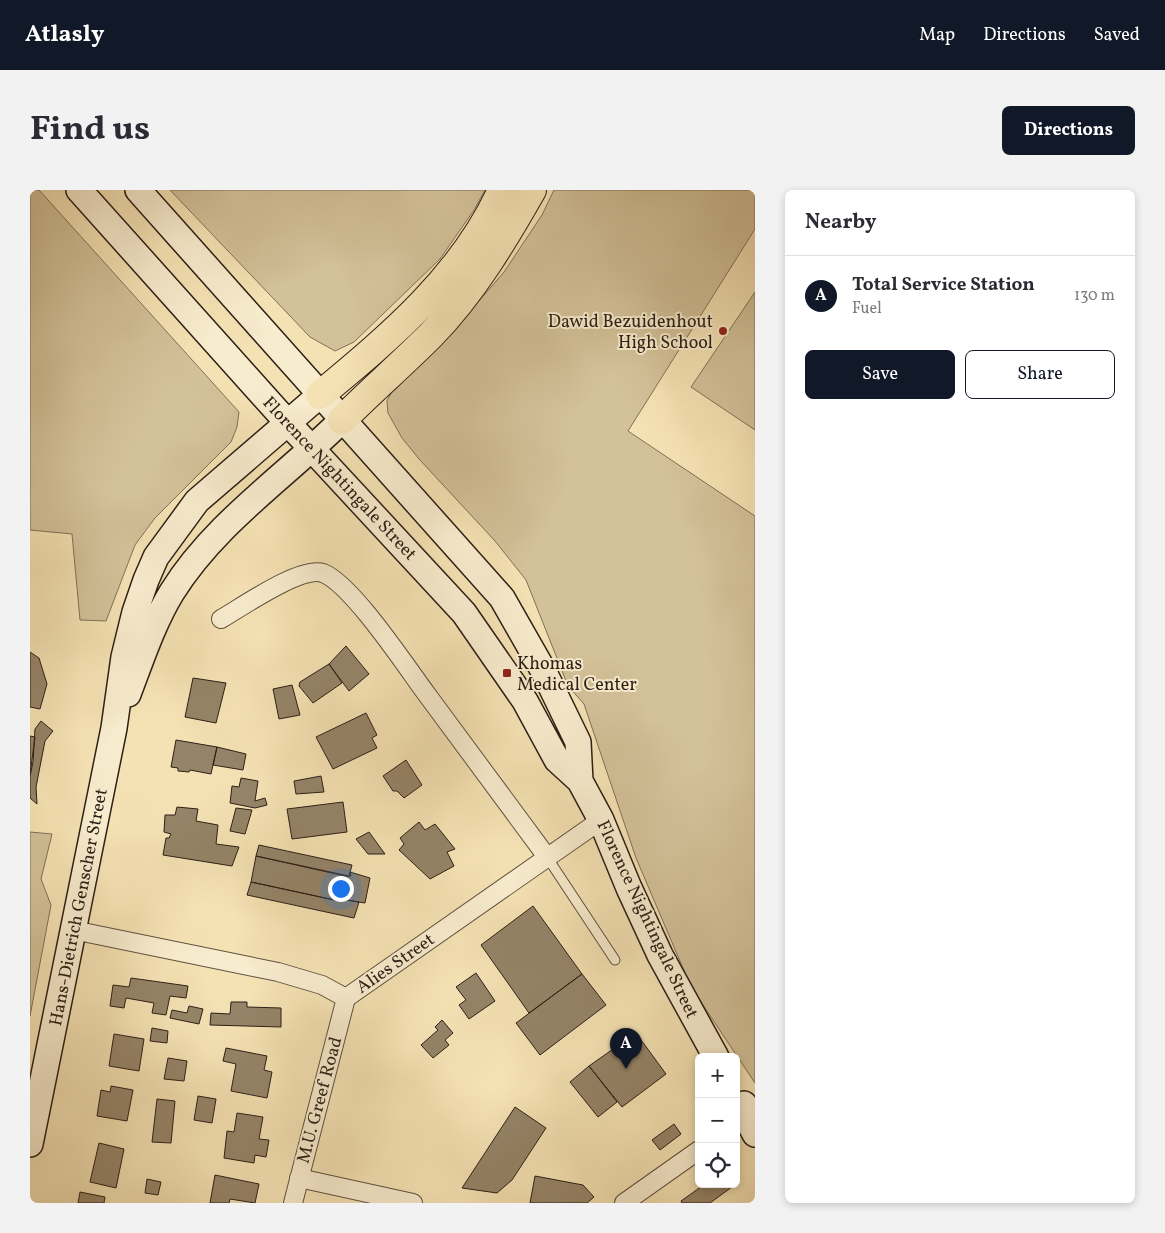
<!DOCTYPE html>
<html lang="en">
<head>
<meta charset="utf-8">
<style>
  body { margin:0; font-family:Vollkorn,serif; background:#f2f2f3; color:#2b2b33 }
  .controls { position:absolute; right:15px; bottom:15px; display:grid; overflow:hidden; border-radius:8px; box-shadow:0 2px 8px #0003 }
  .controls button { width:45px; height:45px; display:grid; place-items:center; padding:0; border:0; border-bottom:1px solid #e1e1e2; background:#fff; color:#2b2b33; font:25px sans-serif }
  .you { position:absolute; left:310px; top:698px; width:18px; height:18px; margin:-12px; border:4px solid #fff; border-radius:50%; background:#1a73e8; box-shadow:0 0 0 8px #1a73e833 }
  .badge { display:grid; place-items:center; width:32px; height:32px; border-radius:50%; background:#111827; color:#fff; font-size:16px; font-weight:700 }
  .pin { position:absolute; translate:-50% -41px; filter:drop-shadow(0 1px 2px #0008) }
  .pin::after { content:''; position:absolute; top:26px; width:18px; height:15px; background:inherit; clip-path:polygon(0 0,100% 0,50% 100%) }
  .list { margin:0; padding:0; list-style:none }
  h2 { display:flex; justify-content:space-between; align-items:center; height:65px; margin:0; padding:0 20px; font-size:21px }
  h2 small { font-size:16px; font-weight:400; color:#7c7c81 }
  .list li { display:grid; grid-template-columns:32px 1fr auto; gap:15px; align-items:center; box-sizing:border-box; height:80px; padding:0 20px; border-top:1px solid #e1e1e2 }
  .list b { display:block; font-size:19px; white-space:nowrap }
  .list p { margin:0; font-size:16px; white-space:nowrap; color:#7c7c81 }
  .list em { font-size:16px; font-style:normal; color:#7c7c81 }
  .actions { display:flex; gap:10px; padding:15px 20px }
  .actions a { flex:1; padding:11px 0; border:1px solid #111827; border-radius:8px; text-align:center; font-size:18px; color:#111827 }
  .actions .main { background:#111827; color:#fff }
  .icon { flex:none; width:28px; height:28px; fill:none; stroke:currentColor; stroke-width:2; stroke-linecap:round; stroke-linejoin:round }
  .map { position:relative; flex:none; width:725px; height:1013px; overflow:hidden; border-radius:8px }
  header { display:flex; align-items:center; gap:30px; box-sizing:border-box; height:70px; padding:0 25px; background:#111827; color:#fff }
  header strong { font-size:24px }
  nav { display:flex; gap:28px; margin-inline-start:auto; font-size:18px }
  .intro { display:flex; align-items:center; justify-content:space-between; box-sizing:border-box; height:120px; padding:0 30px }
  h1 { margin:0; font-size:35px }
  .button { padding:12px 22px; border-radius:8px; background:#111827; color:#fff; font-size:18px; font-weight:700 }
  main { display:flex; gap:30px; padding:0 30px }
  aside { flex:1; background:#fff; border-radius:8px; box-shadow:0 2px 8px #0003 }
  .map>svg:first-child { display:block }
  .green { fill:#d3c199; stroke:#807058 }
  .building { fill:#958468; stroke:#2c1f16 }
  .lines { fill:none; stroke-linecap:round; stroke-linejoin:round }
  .lane-casing { stroke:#5e503e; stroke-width:11 }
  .street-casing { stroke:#5e503e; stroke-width:20 }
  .secondary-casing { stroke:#2c1f16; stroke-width:28 }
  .highway-casing { stroke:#2c1f16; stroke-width:30 }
  .lane { stroke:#f8ecce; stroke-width:9 }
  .street { stroke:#f8ecce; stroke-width:18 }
  .secondary { stroke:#f8ecce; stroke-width:25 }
  .highway { stroke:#f5e2b4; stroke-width:28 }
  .poi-dot { fill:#8f2418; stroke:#f8ecce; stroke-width:2 }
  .labels { text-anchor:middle; stroke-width:4; stroke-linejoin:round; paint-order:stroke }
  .poi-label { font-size:18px; fill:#2c1f16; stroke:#f8ecce; text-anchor:end }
  .street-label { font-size:18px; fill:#2c1f16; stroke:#f8ecce }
</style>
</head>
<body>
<header>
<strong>Atlasly</strong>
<nav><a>Map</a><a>Directions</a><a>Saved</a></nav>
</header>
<div class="intro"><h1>Find us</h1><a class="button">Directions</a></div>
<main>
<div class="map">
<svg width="725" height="1013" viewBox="0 0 725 1013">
  <rect width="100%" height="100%" fill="#f5e2b4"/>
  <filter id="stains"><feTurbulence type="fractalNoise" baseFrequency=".004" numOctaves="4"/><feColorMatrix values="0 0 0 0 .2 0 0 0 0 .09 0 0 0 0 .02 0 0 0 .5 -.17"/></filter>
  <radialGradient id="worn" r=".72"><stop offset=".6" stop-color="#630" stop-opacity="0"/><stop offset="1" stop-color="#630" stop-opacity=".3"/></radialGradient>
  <path class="green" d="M0 0H9L209 222 207 237 201 252 125 328 105 355 76 431 50 430 42 344 0 340Z
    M140 0H455L444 20 410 69 324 152 305 161 280 147Z
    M524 0H725V39L598 241 725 326V893L661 797 606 668 554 514 538 496 496 390 465 351 389 269 372 248 358 223 357 211 364 197 414 151 474 82 512 25Z
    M725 102V240L661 197Z
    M0 642 22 644 11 689 21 715 0 826Z"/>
  <path class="building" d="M316 456 339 484 319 501 299 474Z
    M0 462 9 468 17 494 10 519 0 517Z
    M299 474 312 493 283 513 269 496 270 492Z
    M163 488 196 493 186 533 155 527Z
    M262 495 270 525 249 529 243 499Z
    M336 523 347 545 342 548 347 558 303 579 286 547Z
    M11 531 23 541 15 551 6 597 7 614 0 608V586L3 572 5 539Z
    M0 546 5 547 0 585Z
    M146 550 187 557 181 584 160 580 159 582 148 581V578L141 577Z
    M187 557 216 564 213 580 183 575Z
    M376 570 392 595 374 608 367 601H363L353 586Z
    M291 586 294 602 266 604 264 591Z
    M211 588 228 591 225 611 235 608 237 615 225 618 200 613 202 596 209 597Z
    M313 612 317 642 262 649 257 619Z
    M147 617 168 619 166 631 188 635 186 654 209 657 202 676 133 665 136 648H139L141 644 134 642 135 625H145Z
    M206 618 222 620 215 644 200 641Z
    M389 632 395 640 405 634 425 659 417 662 424 676 400 689 369 660 374 654 370 648Z
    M339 642 355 664H338L326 649Z
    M229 655 322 675 319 686 226 666Z
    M226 666 315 686 309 711 221 692Z
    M320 682 340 688 335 713 310 709 315 686H321Z
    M221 692 309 711 310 709 329 712 324 728 217 705Z
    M503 716 552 784 499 823 451 755Z
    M446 783 465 811 439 829 429 815 436 810 426 797Z
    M552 784 576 815 510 865 486 833Z
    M101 788 158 796 156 808 140 806 136 825 122 823 124 813 96 808 94 818 80 816 83 795 99 797Z
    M201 812H217V817L251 818V837L180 835 181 823 200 824Z
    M159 816 173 819 169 834 140 828 142 820 157 823Z
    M412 830 423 843 415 850 419 855 403 868 391 855 408 840 405 837Z
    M122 838 138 841 137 853 120 851Z
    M606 843 636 884 592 917 559 876Z
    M84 844 114 849 109 881 79 876Z
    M196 858 237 866 234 880 242 882 237 908 201 901 206 874 193 871Z
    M138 868 157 871 154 891 134 889Z
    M559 876 587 912 568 927 540 892Z
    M81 896 103 900 97 931 67 926 71 900 80 902Z
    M168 906 186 909 182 933 164 930Z
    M127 909 145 911 141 953 122 952Z
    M485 917 516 938 482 990 467 1003 432 998Z
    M207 923 233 927 229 949 239 950 236 967 225 965 224 973 194 968 197 941 204 942Z
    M644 934 651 944 630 960 622 950Z
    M69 953 94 959 86 998 60 992Z
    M185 985 229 994 225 1013 200 1009 199 1013H180Z
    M505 986 553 995 564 1007 557 1013H500Z
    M117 989 131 992 128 1005 115 1003Z
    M675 994H706L680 1013H652L651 1011Z
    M50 1002 75 1007 74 1013H48Z"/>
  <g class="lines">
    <defs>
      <path id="lane" d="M517 667 585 770"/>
      <path id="street" d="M191 429C212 417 270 376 293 383 322 394 377 478 398 506 437 559 477 613 517 667
        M43 740 248 782 292 795 316 808 571 630
        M269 988 383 1013
        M263 1013 316 808
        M594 1013 669 960"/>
      <path id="secondary" d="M49 0 257 232 434 423 495 511 527 570 550 591 571 630 599 698 630 765 686 867
        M108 0 472 408 513 480 548 552 550 591
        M98 504C111 470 123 433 142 402 185 333 255 287 312 230
        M714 914 716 927 725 944
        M0 954 84 538 94 467 105 422 116 390 126 367 167 311 290 205"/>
      <path id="highway" d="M290 205C361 146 433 86 472 0
        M312 230C341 201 372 174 401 145 442 103 473 51 502 0"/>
    </defs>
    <use href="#lane" class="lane-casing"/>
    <use href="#street" class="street-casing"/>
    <use href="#secondary" class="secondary-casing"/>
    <use href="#highway" class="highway-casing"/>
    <use href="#lane" class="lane"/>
    <use href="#street" class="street"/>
    <use href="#secondary" class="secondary"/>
    <use href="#highway" class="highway"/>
  </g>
  <g class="poi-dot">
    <circle cx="693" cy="141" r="5"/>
    <rect x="472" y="478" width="10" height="10" rx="2.5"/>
  </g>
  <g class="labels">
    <g class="poi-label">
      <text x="683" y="137">Dawid Bezuidenhout<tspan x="683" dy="21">High School</tspan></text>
      <text x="487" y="479" text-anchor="start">Khomas<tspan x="487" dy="21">Medical Center</tspan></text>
    </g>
    <g class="street-label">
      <text transform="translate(310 288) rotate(47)" y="6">Florence Nightingale Street</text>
      <text transform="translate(48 717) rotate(-79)" y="6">Hans-Dietrich Genscher Street</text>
      <text transform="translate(618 729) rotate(65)" y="6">Florence Nightingale Street</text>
      <text transform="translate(365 773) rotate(-35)" y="6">Alies Street</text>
      <text transform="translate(289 910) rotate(-75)" y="6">M.U. Greef Road</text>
    </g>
  </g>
  <rect width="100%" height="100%" filter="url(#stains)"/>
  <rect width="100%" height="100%" fill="url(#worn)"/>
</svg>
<div class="controls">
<button>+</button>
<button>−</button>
<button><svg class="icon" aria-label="locate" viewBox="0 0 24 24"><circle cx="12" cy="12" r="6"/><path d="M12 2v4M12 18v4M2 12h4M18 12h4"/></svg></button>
</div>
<div class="you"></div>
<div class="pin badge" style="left:596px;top:879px">A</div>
</div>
<aside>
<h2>Nearby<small></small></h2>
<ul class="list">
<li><span class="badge">A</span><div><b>Total Service Station</b><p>Fuel</p></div><em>130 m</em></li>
</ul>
<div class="actions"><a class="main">Save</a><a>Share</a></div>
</aside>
</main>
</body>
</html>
